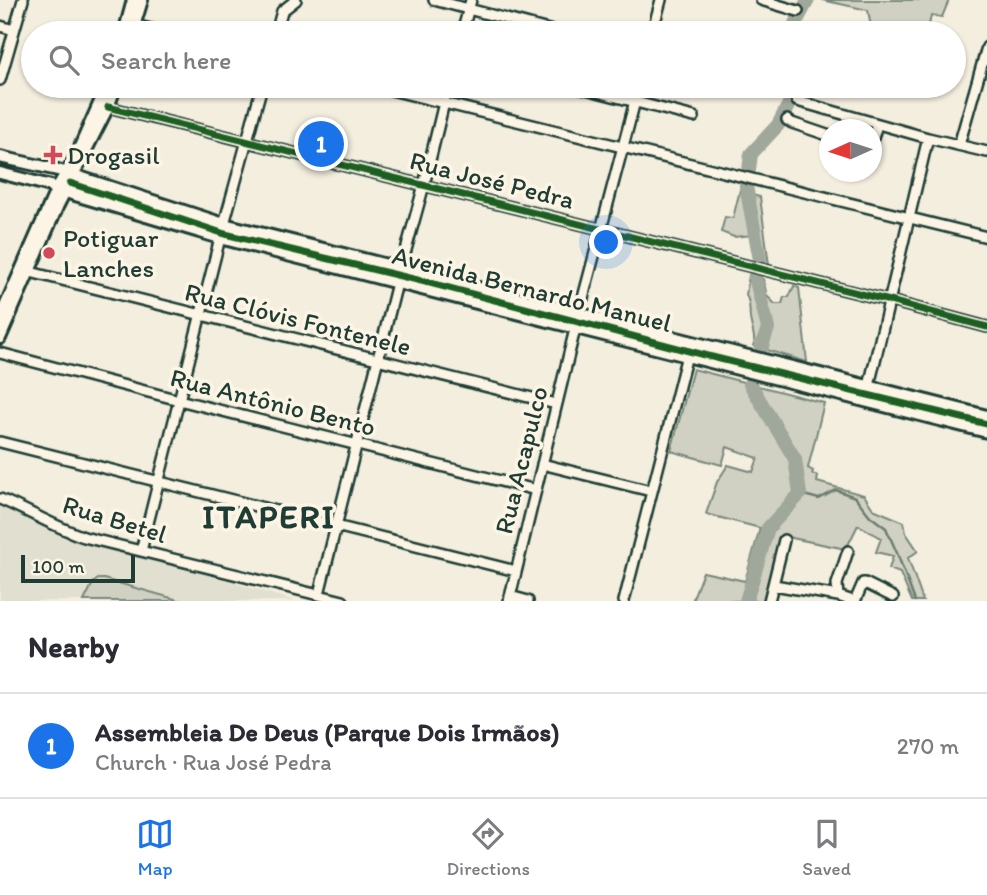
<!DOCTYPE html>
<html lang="en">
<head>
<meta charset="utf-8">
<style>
  body { margin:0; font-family:Itim,sans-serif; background:#f7f7f7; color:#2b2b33 }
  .compass { position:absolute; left:819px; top:119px; width:63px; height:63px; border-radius:50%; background:#fff; box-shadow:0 2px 5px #0004; rotate:267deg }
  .scale { position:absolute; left:21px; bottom:18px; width:114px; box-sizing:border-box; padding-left:7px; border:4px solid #1f3d34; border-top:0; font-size:19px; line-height:24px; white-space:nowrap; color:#1f3d34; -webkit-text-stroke:5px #fcf5e5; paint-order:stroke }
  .you { position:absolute; left:607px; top:243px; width:24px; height:24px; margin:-18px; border:5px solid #fff; border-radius:50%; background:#1a73e8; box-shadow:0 0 0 10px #1a73e833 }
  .badge { display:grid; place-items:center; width:46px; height:46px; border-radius:50%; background:#1a73e8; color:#fff; font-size:23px; font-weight:700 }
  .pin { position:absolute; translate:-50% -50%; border:4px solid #fff; box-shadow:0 2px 7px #0006 }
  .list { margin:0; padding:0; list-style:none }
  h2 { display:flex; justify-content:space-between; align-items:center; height:91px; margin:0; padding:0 28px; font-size:30px }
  h2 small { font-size:23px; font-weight:400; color:#7c7c81 }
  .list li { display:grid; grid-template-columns:46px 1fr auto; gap:21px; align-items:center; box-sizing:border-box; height:105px; padding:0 28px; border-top:2px solid #e1e1e2 }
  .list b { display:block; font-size:26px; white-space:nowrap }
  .list p { margin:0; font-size:23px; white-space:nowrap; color:#7c7c81 }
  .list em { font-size:23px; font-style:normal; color:#7c7c81 }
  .icon { flex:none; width:38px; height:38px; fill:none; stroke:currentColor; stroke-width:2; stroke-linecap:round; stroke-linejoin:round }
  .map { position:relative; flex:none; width:987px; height:601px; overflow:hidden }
  .search { position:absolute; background:#fff; box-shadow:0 2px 5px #0004; left:21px; right:21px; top:21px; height:77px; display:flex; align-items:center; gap:18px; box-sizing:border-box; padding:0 24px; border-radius:38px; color:#7c7c81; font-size:26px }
  .sheet { height:196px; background:#fff }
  nav { display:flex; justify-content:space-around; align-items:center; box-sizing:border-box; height:98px; border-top:2px solid #e1e1e2; background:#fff; font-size:19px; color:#7c7c81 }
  nav a { display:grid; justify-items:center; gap:4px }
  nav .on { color:#1a73e8 }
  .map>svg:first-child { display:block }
  .built { fill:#e1dfd0 }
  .green { fill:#d0d1c2; stroke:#78877b; stroke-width:2 }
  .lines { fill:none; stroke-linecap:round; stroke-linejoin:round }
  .stream { stroke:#6c7d72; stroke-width:2.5 }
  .river { stroke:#a0a89b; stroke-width:14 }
  .minor-casing { stroke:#1f3d34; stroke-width:14 }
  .major-casing { stroke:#1f3d34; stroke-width:16 }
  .minor { stroke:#fcf5e5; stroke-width:9 }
  .major { stroke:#fcf5e5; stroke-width:10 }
  .cycleway-casing { stroke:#fcf5e5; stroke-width:11 }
  .cycleway { stroke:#1b5e20; stroke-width:7 }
  .poi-dot { fill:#d1495b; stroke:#fcf5e5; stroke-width:2.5 }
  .labels { text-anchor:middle; stroke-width:7; stroke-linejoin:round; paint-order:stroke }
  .poi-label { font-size:26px; fill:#1f3d34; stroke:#fcf5e5; text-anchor:start }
  .street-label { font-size:26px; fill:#1f3d34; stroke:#fcf5e5 }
  .district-label { font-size:33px; font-weight:bold; letter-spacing:2px; fill:#1f3d34; stroke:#fcf5e5 }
</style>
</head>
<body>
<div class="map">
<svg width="987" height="601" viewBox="0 0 987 601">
  <rect width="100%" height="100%" fill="#f3eede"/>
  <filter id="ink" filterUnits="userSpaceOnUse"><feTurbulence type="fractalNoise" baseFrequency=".0143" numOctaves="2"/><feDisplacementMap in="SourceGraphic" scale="14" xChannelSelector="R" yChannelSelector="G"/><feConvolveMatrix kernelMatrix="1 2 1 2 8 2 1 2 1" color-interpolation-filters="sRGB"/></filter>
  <g filter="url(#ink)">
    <path class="built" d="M0 505 25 515 72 539 151 558 295 601H0Z"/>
    <path class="green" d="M822 0H949L942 17 931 16 927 33H872L868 10Z
      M741 186 752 188V195L760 197 769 265 756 262 752 235 734 237 721 232 725 217 733 218Z
      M749 275 763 279 767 296 775 304H782L784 297H789L794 286 799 288 807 362 754 346C756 336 751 328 750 318 749 309 751 304 746 295Z
      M693 369 824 403 808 468 813 471 812 474 818 476 817 482 864 495 873 509 904 522 906 533 918 551 908 558 923 601H912L900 573 889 569 893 556 876 552 881 538 858 525 846 549 782 536 763 601H694L693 598 703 572 745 581 760 528 706 514 717 482 728 465 753 472 758 458 727 447 722 465 671 451Z
      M98 579H104L182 601H84L93 583Z"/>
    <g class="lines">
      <path class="stream" d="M800 494 819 499 836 490 855 497 870 516 886 528 897 553 915 601"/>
      <path class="river" d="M795 33 794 26 808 0
        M749 170 751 154 778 125 791 100 793 86
        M746 186 760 260
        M755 277 768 328 761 349
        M746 601 768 528 800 494 795 459 750 384"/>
      <defs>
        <path id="minor" d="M434 0 560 33
          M761 0 798 11
          M134 25 168 33
          M0 26 14 30
          M276 33 282 11 296 0
          M462 33 471 0
          M652 33 661 0
          M0 80 23 0
          M375 86 987 237
          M574 86 694 117
          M797 101 928 138 987 152
          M108 107 890 301 987 327
          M787 120 792 123 830 136
          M872 142 877 124
          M959 145 987 47
          M224 224 262 86
          M401 268 424 185 448 86
          M30 272 556 404
          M579 313 639 86
          M0 353 179 400 536 490
          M869 386 928 138
          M0 442 516 571
          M542 464 651 491
          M0 499C29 511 55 527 84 537L343 601
          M141 551 220 238
          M774 585 838 596 853 601 856 599 863 583H865L893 597
          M319 594 397 283
          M510 596 528 601
          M838 596 837 584 848 551
          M509 601 575 329
          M624 601 687 355
          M769 601 784 540"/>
        <path id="major" d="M124 33 133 0
          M132 33 142 0
          M0 157 58 170 224 224 987 416
          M0 173 51 186 72 194 220 238 987 432
          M0 318 57 188 75 158 107 86
          M0 338 58 205 108 107 116 86"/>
      </defs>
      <use href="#minor" class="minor-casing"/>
      <use href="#major" class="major-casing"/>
      <use href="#minor" class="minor"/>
      <use href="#major" class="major"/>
      <defs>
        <path id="cycleway" d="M108 107 890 301 987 327
          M70 183 225 234 430 283 712 357 987 424"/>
      </defs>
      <use href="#cycleway" class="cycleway-casing"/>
      <use href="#cycleway" class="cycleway"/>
    </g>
  </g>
  <g class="poi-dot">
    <path d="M49.5 144.5h7v7h7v7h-7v7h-7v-7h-7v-7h7z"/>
    <circle cx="49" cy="253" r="7"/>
  </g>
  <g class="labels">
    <g class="poi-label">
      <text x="67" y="164">Drogasil</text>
      <text x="63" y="247">Potiguar<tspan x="63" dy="30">Lanches</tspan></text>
    </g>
    <g class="street-label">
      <text transform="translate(492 180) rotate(14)" y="9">Rua José Pedra</text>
      <text transform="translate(532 289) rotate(14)" y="9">Avenida Bernardo Manuel</text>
      <text transform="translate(298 319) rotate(14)" y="9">Rua Clóvis Fontenele</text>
      <text transform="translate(273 402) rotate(14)" y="9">Rua Antônio Bento</text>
      <text transform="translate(521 460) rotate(-76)" y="9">Rua Acapulco</text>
      <text transform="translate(115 519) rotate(17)" y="9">Rua Betel</text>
    </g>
    <g class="district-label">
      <text x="269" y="528">ITAPERI</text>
    </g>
  </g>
</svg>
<svg class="compass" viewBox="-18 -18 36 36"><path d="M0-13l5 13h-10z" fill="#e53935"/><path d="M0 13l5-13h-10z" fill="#7c7c81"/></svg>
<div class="scale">100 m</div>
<div class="you"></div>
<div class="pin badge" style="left:321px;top:144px">1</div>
<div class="search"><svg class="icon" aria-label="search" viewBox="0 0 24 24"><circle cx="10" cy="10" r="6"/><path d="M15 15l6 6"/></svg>Search here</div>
</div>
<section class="sheet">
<h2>Nearby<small></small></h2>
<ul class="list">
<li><span class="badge">1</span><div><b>Assembleia De Deus (Parque Dois Irmãos)</b><p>Church · Rua José Pedra</p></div><em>270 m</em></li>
</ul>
</section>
<nav>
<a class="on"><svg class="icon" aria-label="map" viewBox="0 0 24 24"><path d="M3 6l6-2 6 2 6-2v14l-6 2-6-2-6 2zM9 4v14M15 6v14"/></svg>Map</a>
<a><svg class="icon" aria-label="directions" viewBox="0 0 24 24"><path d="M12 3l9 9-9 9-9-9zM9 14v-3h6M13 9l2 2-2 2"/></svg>Directions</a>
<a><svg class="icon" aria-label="saved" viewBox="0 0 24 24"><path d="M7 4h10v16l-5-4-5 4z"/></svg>Saved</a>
</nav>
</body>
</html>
